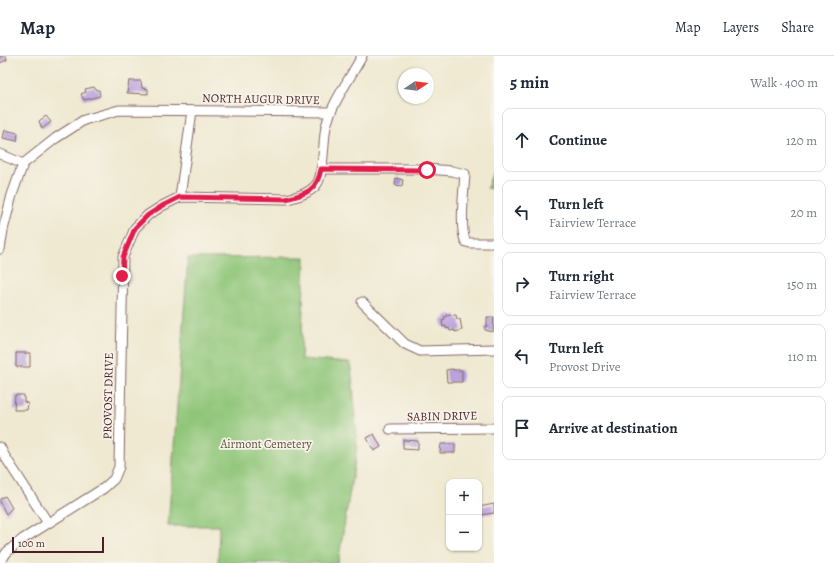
<!DOCTYPE html>
<html lang="en">
<head>
<meta charset="utf-8">
<style>
  body { margin:0; font-family:Alegreya,serif; background:#f2f2f3; color:#1f2937 }
  .controls { position:absolute; right:12px; bottom:12px; display:grid; overflow:hidden; border-radius:8px; box-shadow:0 1px 3px #0004 }
  .controls button { width:36px; height:36px; display:grid; place-items:center; padding:0; border:0; border-bottom:1px solid #e0e1e3; background:#fff; color:#1f2937; font:20px sans-serif }
  .compass { position:absolute; left:398px; top:12px; width:36px; height:36px; border-radius:50%; background:#fff; box-shadow:0 1px 3px #0004; rotate:77deg }
  .scale { position:absolute; left:12px; bottom:10px; width:92px; box-sizing:border-box; padding-left:4px; border:2px solid #4a1f2b; border-top:0; font-size:11px; line-height:14px; white-space:nowrap; color:#4a1f2b; -webkit-text-stroke:3px #f7f3e8; paint-order:stroke }
  .stop { position:absolute; width:12px; height:12px; margin:-9px; border:3px solid #e11d48; border-radius:50%; background:#fff }
  .stop.end { background:#e11d48; border-color:#fff; box-shadow:0 1px 4px #0008 }
  .list { margin:0; padding:0; list-style:none }
  h2 { display:flex; justify-content:space-between; align-items:center; height:52px; margin:0; padding:0 16px; font-size:17px }
  h2 small { font-size:13px; font-weight:400; color:#747a83 }
  .list li { display:grid; grid-template-columns:26px 1fr auto; gap:12px; align-items:center; box-sizing:border-box; height:64px; margin:0 8px 8px; padding:0 8px; border:1px solid #e0e1e3; border-radius:8px }
  .list b { display:block; font-size:15px; white-space:nowrap }
  .list p { margin:0; font-size:13px; white-space:nowrap; color:#747a83 }
  .list em { font-size:13px; font-style:normal; color:#747a83 }
  .icon { flex:none; width:22px; height:22px; fill:none; stroke:currentColor; stroke-width:2; stroke-linecap:round; stroke-linejoin:round }
  .map { position:relative; flex:none; width:494px; height:507px; overflow:hidden }
  header { display:flex; align-items:center; gap:24px; box-sizing:border-box; height:56px; padding:0 20px; background:#fff; border-bottom:1px solid #e0e1e3 }
  header strong { font-size:19px }
  nav { display:flex; gap:22px; margin-inline-start:auto; font-size:14px }
  main { display:flex }
  aside { flex:1; background:#fff }
  .map>svg:first-child { display:block }
  .green { fill:#90c679; stroke:#6d7252 }
  .building { fill:#b195db }
  .lines { fill:none; stroke-linecap:round; stroke-linejoin:round }
  .minor-casing { stroke:#846665; stroke-width:11 }
  .minor { stroke:#fff; stroke-width:9 }
  .route { stroke:#e11d48; stroke-width:5 }
  .labels { text-anchor:middle; stroke-width:3.5; stroke-linejoin:round; paint-order:stroke }
  .street-label { font-size:12px; fill:#4a1f2b; stroke:#f7f3e8 }
  .park-label { font-size:12px; fill:#5f5142; stroke:#f7f3e8 }
</style>
</head>
<body>
<header>
<strong>Map</strong>
<nav><a>Map</a><a>Layers</a><a>Share</a></nav>
</header>
<main>
<div class="map">
<svg width="494" height="507" viewBox="0 0 494 507">
  <rect width="100%" height="100%" fill="#f7f3e8"/>
  <filter id="ink" filterUnits="userSpaceOnUse"><feTurbulence type="fractalNoise" baseFrequency=".025" numOctaves="2"/><feDisplacementMap in="SourceGraphic" scale="8" xChannelSelector="R" yChannelSelector="G"/><feConvolveMatrix kernelMatrix="1 2 1 2 8 2 1 2 1" color-interpolation-filters="sRGB"/></filter>
  <filter id="wash" filterUnits="userSpaceOnUse"><feTurbulence type="fractalNoise" baseFrequency=".012" numOctaves="4" result="noise"/><feDisplacementMap in="SourceGraphic" scale="16" xChannelSelector="R" yChannelSelector="G"/><feGaussianBlur stdDeviation="0.9" result="paint"/><feColorMatrix in="noise" values="0 0 0 0 0 0 0 0 0 0 0 0 0 0 0 0 0 1.4 0 .05"/><feComposite in="paint" operator="in"/></filter>
  <g filter="url(#wash)">
    <rect width="100%" height="100%" fill="#efe9d1"/>
    <path class="green" d="M494 112V134L487 132Z
      M305 201 301 303 350 307 353 328 357 392 338 507H218L219 470H168L188 202Z"/>
    <g id="blocks">
      <path class="building" d="M0 0H6L7 4 0 7Z
        M129 25H141L142 32 148 33V38L127 37Z
        M94 31 96 34H99L100 40 84 44 81 38 86 36 85 33Z
        M46 60 51 66 42 73 39 65Z
        M5 74 18 77 17 85 3 82Z
        M396 122 403 124 402 130 395 129Z
        M451 258 452 259H456L457 263H460L462 274 455 276V274L450 275 449 272 446 273V270L443 271 442 264 445 263 444 261 447 260 446 259Z
        M487 261H494L493 276 485 274V270H487Z
        M16 297H30V311H16Z
        M453 313V314H462V326H447L446 314Z
        M15 339H24V346L27 347 28 348 27 354H14Z
        M374 378 381 391 374 395 367 382Z
        M403 384 418 385V394L403 393Z
        M441 388H455V397H440Z
        M5 440 12 452 6 458 0 446V443Z
        M494 448V457L481 459 479 451Z"/>
    </g>
  </g>
  <g filter="url(#ink)">
    <use href="#blocks" fill-opacity="0" stroke="#846665" stroke-width="1"/>
    <g class="lines">
      <defs>
        <path id="minor" d="M0 98 23 108
          M321 113H427L452 115 465 118C464 133 459 175 466 186L470 187H494
          M180 141 192 55
          M0 193 3 174 12 139 23 108 56 82 84 64 119 54 330 56
          M362 246 405 288 420 295 494 293
          M390 373 494 372
          M0 391 4 399 48 467
          M0 506 7 496 23 483 104 432 114 423 119 411 123 201 135 172 148 159 162 150 180 141 287 143C298 140 312 137 318 126 324 115 323 85 326 71 331 48 351 21 362 0"/>
      </defs>
      <use href="#minor" class="minor-casing"/>
      <use href="#minor" class="minor"/>
    </g>
  </g>
  <g class="lines" filter="url(#ink)">
    <path class="route" d="M122 220 123 201 135 172 148 159 162 150 180 141 286 143C306 138 317 135 321 113L427 114"/>
  </g>
  <g class="labels">
    <g class="street-label">
      <text transform="translate(261 43) rotate(1)" y="4">NORTH AUGUR DRIVE</text>
      <text transform="translate(108 340) rotate(-89)" y="4">PROVOST DRIVE</text>
      <text transform="translate(442 360) rotate(-1)" y="4">SABIN DRIVE</text>
    </g>
    <g class="park-label">
      <text x="266" y="392">Airmont Cemetery</text>
    </g>
  </g>
</svg>
<div class="controls">
<button>+</button>
<button>−</button>
</div>
<svg class="compass" viewBox="-18 -18 36 36"><path d="M0-13l5 13h-10z" fill="#e53935"/><path d="M0 13l5-13h-10z" fill="#747a83"/></svg>
<div class="scale">100 m</div>
<div class="stop" style="left:427px;top:114px"></div>
<div class="stop end" style="left:122px;top:220px"></div>
</div>
<aside>
<h2>5 min<small>Walk · 400 m</small></h2>
<ul class="list">
<li><svg class="icon" aria-label="ahead" viewBox="0 0 24 24"><path d="M12 20V5M6 11l6-6 6 6"/></svg><div><b>Continue</b></div><em>120 m</em></li>
<li><svg class="icon" aria-label="left" viewBox="0 0 24 24"><path d="M17 20v-9H6M10 6l-5 5 5 5"/></svg><div><b>Turn left</b><p>Fairview Terrace</p></div><em>20 m</em></li>
<li><svg class="icon" aria-label="right" viewBox="0 0 24 24"><path d="M7 20v-9h11M14 6l5 5-5 5"/></svg><div><b>Turn right</b><p>Fairview Terrace</p></div><em>150 m</em></li>
<li><svg class="icon" aria-label="left" viewBox="0 0 24 24"><path d="M17 20v-9H6M10 6l-5 5 5 5"/></svg><div><b>Turn left</b><p>Provost Drive</p></div><em>110 m</em></li>
<li><svg class="icon" aria-label="arrive" viewBox="0 0 24 24"><path d="M6 21V4h12l-3 4 3 4H6"/></svg><div><b>Arrive at destination</b></div></li>
</ul>
</aside>
</main>
</body>
</html>
